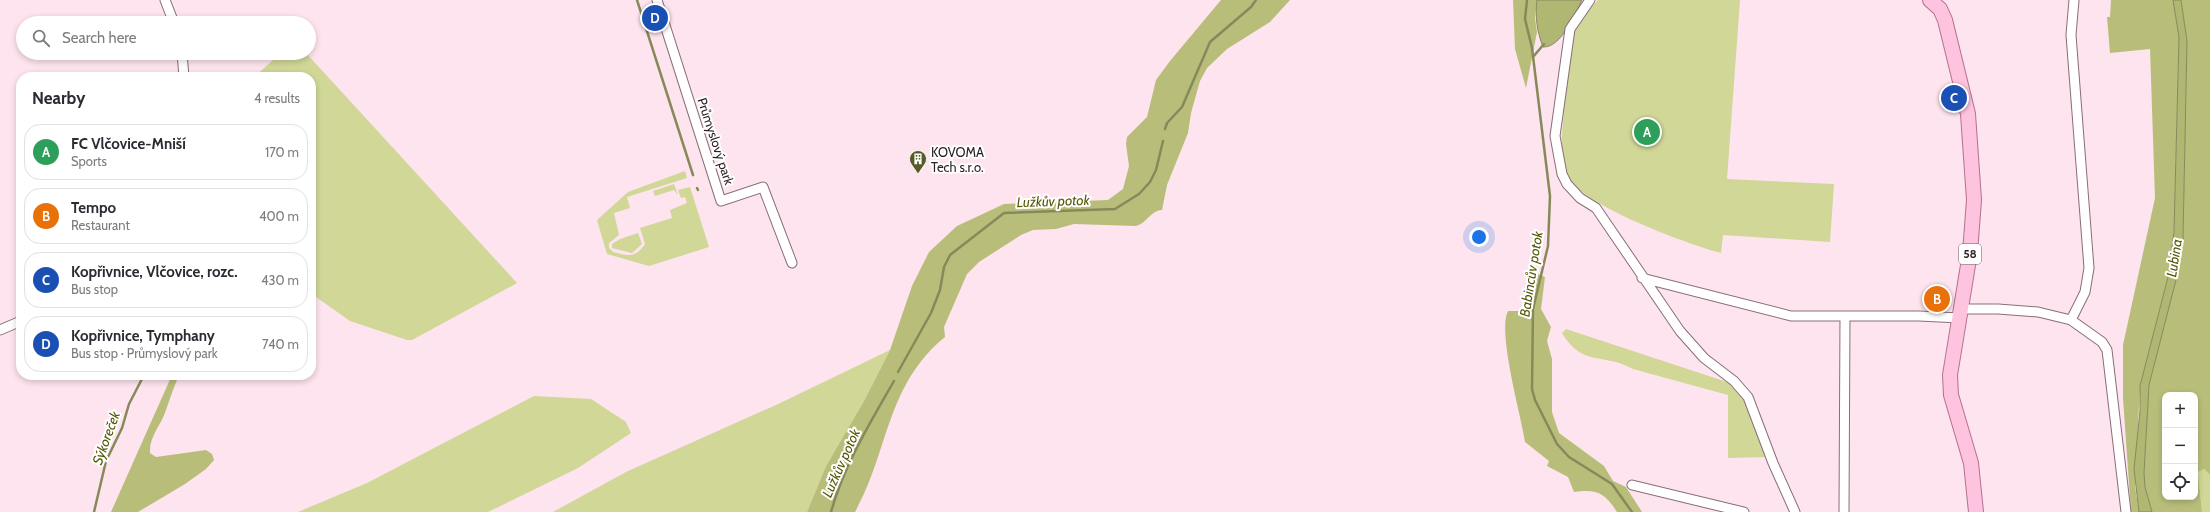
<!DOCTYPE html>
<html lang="en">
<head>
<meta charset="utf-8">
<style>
  body { margin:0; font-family:Cabin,sans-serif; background:#f2f2f3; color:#2b2b33 }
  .controls { position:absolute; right:12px; bottom:12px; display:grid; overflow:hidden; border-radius:8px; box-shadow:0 2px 6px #0003 }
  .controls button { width:36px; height:36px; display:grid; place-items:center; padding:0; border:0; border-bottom:1px solid #e1e1e2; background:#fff; color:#2b2b33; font:20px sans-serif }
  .you { position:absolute; left:1479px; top:237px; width:14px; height:14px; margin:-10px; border:3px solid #fff; border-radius:50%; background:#1a73e8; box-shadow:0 0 0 6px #1a73e833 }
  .badge { display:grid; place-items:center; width:26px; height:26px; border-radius:50%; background:#1a73e8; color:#fff; font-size:13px; font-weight:700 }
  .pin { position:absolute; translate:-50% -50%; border:2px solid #fff; box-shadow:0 1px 4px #0006 }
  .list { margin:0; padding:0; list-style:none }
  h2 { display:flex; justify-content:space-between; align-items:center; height:52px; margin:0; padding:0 16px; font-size:17px }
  h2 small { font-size:13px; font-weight:400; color:#7c7c81 }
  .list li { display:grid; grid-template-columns:26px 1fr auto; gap:12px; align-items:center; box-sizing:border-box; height:56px; margin:0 8px 8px; padding:0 8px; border:1px solid #e1e1e2; border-radius:16px }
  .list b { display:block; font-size:15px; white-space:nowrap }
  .list p { margin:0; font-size:13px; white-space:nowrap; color:#7c7c81 }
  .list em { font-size:13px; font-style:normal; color:#7c7c81 }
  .icon { flex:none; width:22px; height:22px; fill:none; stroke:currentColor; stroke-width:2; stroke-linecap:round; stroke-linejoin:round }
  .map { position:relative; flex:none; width:2210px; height:512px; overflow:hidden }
  .search { position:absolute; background:#fff; box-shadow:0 2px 6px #0003; left:16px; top:16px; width:300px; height:44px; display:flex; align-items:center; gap:10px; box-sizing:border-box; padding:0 14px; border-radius:22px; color:#7c7c81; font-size:15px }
  .panel { position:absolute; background:#fff; box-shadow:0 2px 6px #0003; left:16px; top:72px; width:300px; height:308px; border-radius:16px }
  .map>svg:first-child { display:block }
  .green { fill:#d0d797 }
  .forest { fill:#b8be7a; fill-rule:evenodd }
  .water { fill:#b0b772; stroke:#88895b }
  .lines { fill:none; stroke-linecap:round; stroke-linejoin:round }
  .stream { stroke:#88895b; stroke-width:2.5 }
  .minor-casing { stroke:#896e79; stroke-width:11 }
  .primary-casing { stroke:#b4708f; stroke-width:16 }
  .minor { stroke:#fff; stroke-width:9 }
  .primary { stroke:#fec3de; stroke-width:14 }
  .labels { text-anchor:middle; stroke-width:4; stroke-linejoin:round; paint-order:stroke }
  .shield { fill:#fff; stroke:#6a6266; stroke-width:1 }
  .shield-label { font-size:12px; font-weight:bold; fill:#2a1f24 }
  .street-label { font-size:13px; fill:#2a1f24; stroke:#fff }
  .poi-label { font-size:13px; fill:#2a1f24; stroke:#fff; text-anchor:start }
  .water-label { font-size:14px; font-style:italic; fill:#555906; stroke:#fff }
</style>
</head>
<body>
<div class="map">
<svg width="2210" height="512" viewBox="0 0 2210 512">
  <rect width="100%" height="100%" fill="#fde4ee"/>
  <path class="green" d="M1598 0H1740L1727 179 1834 184 1830 242 1723 235 1721 253C1688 244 1572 203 1563 169 1559 152 1564 115 1565 96 1566 84 1568 39 1572 30 1577 20 1590 9 1598 0Z
    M281 53H306L517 283 412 340H407L350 321 316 297 311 292V77H254Z
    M685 171 687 178 627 197 630 208 614 213 619 235 609 243V248C612 252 616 253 621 254 632 257 638 254 645 244L640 228 672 218 670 210 687 203 685 197 681 198 678 190 690 187 709 247 649 266 607 254 597 220 628 192Z
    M674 184 678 195 674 190 655 196 653 191Z
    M638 233 642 244 632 253 612 248V244L620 239Z
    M1566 329 1730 383C1752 398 1759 434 1767 457L1728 458V395L1633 369C1603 352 1583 368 1562 333Z
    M890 350 864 401 826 466 807 512H553L626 472 776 405Z
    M534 396 591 399 626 422 631 433 578 468 488 512H298L367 483Z
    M2204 469 2210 475V512H2202L2198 472Z"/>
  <path class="forest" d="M1221 0H1290L1270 22 1227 49 1207 68 1200 81 1191 113 1188 133 1167 185 1162 210C1150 211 1147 223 1136 226L1074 224 1056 229 1033 230 1021 235 979 262 967 274 944 327 945 337C886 385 889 451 855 512H807L826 466 864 401 890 350 912 286 929 252 957 226 1004 204 1108 200 1123 189 1129 166 1126 144 1127 137 1147 117 1156 80 1170 61Z
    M1513 0H1537L1535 18 1537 32 1526 88 1515 49Z
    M2111 0H2173L2179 37 2174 232 2168 277 2140 386 2135 486 2139 512H2131L2123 398V345L2155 198 2150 49 2110 53 2107 17H2110Z
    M2181 0H2210V475L2204 469 2198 472 2202 512H2152L2145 487 2144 473 2149 385 2176 280 2183 238 2187 41ZM2165 395H2195V497H2165Z
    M1535 273 1545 277 1541 309 1551 327 1547 341 1552 359V412L1559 433 1604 466 1613 481 1626 487 1642 512H1617C1604 492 1597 489 1574 492L1568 477 1547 466 1549 461 1525 442C1521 415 1497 332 1508 311H1524Z
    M172 375H179C174 387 170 398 166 410 161 426 149 436 150 453L156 457 206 450 212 454 214 460 206 469 185 484 138 512H111Z"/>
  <path class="water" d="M1537 0H1582C1575 14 1561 48 1543 47 1537 31 1535 18 1537 0Z
    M2173 0H2181L2187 41 2183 238 2176 280 2149 385 2144 473 2145 487 2152 512H2139L2134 469 2140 411V386L2168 277 2174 232 2179 37Z"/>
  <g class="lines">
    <path class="stream" d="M637 0 693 175
      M1527 0 1525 19 1532 48 1550 196 1548 246 1533 309 1532 389 1535 400 1557 444 1569 457 1612 484 1632 512
      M1533 57 1544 44
      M1165 129 1167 123 1182 107 1210 42 1251 7 1256 0
      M697 188 698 190
      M898 372 931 313 940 290 944 267 950 255 1004 213 1115 209 1139 194 1150 182 1156 170 1163 141
      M94 512 106 461 122 428 129 404 144 375
      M831 512C844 465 870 423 894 381"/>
    <defs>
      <path id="minor" d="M165 0 174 23
        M657 0 721 201 763 187 792 263
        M1590 0 1570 29 1555 136 1562 174 1567 184 1580 198 1596 208 1680 331 1704 358 1734 381 1748 397 1773 463 1795 512
        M182 53 184 77
        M1642 278 1791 316H1919L1960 318
        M1961 309H1998L2038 312 2071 320 2102 342 2107 350 2126 512
        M2071 320 2085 292 2089 268 2071 35 2074 0
        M0 330 21 321
        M1632 485 1744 512
        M1844 512 1845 316"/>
      <path id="primary" d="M1930 0 1940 9 1945 20 1968 114 1974 200 1970 253 1950 375 1951 395 1971 463 1976 512"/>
    </defs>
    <use href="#minor" class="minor-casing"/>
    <use href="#primary" class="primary-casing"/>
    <use href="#minor" class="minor"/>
    <use href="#primary" class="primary"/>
  </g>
  <defs>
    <symbol id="building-pin" viewBox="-11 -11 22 30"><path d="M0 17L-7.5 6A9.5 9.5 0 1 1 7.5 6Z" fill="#575b28" stroke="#fff"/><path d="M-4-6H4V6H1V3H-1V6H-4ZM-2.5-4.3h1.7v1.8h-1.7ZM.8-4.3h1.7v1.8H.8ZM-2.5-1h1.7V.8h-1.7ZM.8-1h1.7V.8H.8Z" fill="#fff"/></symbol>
  </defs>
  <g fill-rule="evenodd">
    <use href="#building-pin" x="908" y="149" width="20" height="27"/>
  </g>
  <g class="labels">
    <rect class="shield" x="1959" y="244" width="22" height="20" rx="3"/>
    <g class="shield-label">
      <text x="1970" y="258">58</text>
    </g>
    <g class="street-label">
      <text transform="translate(716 141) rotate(72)" y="5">Průmyslový park</text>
    </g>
    <g class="poi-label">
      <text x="931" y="157">KOVOMA<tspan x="931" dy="15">Tech s.r.o.</tspan></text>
    </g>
    <g class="water-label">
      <text transform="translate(1053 201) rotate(-2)" y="5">Lužkův potok</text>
      <text transform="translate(2174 258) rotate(-81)" y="5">Lubina</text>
      <text transform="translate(1531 274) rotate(-81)" y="5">Babincův potok</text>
      <text transform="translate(106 438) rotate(-70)" y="5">Sýkoreček</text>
      <text transform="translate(841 463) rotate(-66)" y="5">Lužkův potok</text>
    </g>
  </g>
</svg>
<div class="controls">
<button>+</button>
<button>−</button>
<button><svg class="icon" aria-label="locate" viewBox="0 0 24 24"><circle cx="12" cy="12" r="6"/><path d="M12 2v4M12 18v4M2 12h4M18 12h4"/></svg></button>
</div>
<div class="you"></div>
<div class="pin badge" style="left:1647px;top:132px;background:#2e9e5b">A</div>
<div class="pin badge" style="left:1937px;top:299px;background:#e8710a">B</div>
<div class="pin badge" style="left:1954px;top:98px;background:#1a4fb4">C</div>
<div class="pin badge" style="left:655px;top:18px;background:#1a4fb4">D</div>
<div class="search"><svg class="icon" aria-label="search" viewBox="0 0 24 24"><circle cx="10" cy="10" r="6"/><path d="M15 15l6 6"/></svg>Search here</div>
<section class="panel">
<h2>Nearby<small>4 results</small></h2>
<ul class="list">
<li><span class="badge" style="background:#2e9e5b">A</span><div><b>FC Vlčovice-Mniší</b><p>Sports</p></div><em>170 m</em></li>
<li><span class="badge" style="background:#e8710a">B</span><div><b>Tempo</b><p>Restaurant</p></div><em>400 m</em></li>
<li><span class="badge" style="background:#1a4fb4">C</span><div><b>Kopřivnice, Vlčovice, rozc.</b><p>Bus stop</p></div><em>430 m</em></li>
<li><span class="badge" style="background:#1a4fb4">D</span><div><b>Kopřivnice, Tymphany</b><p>Bus stop · Průmyslový park</p></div><em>740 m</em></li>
</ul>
</section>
</div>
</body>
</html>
